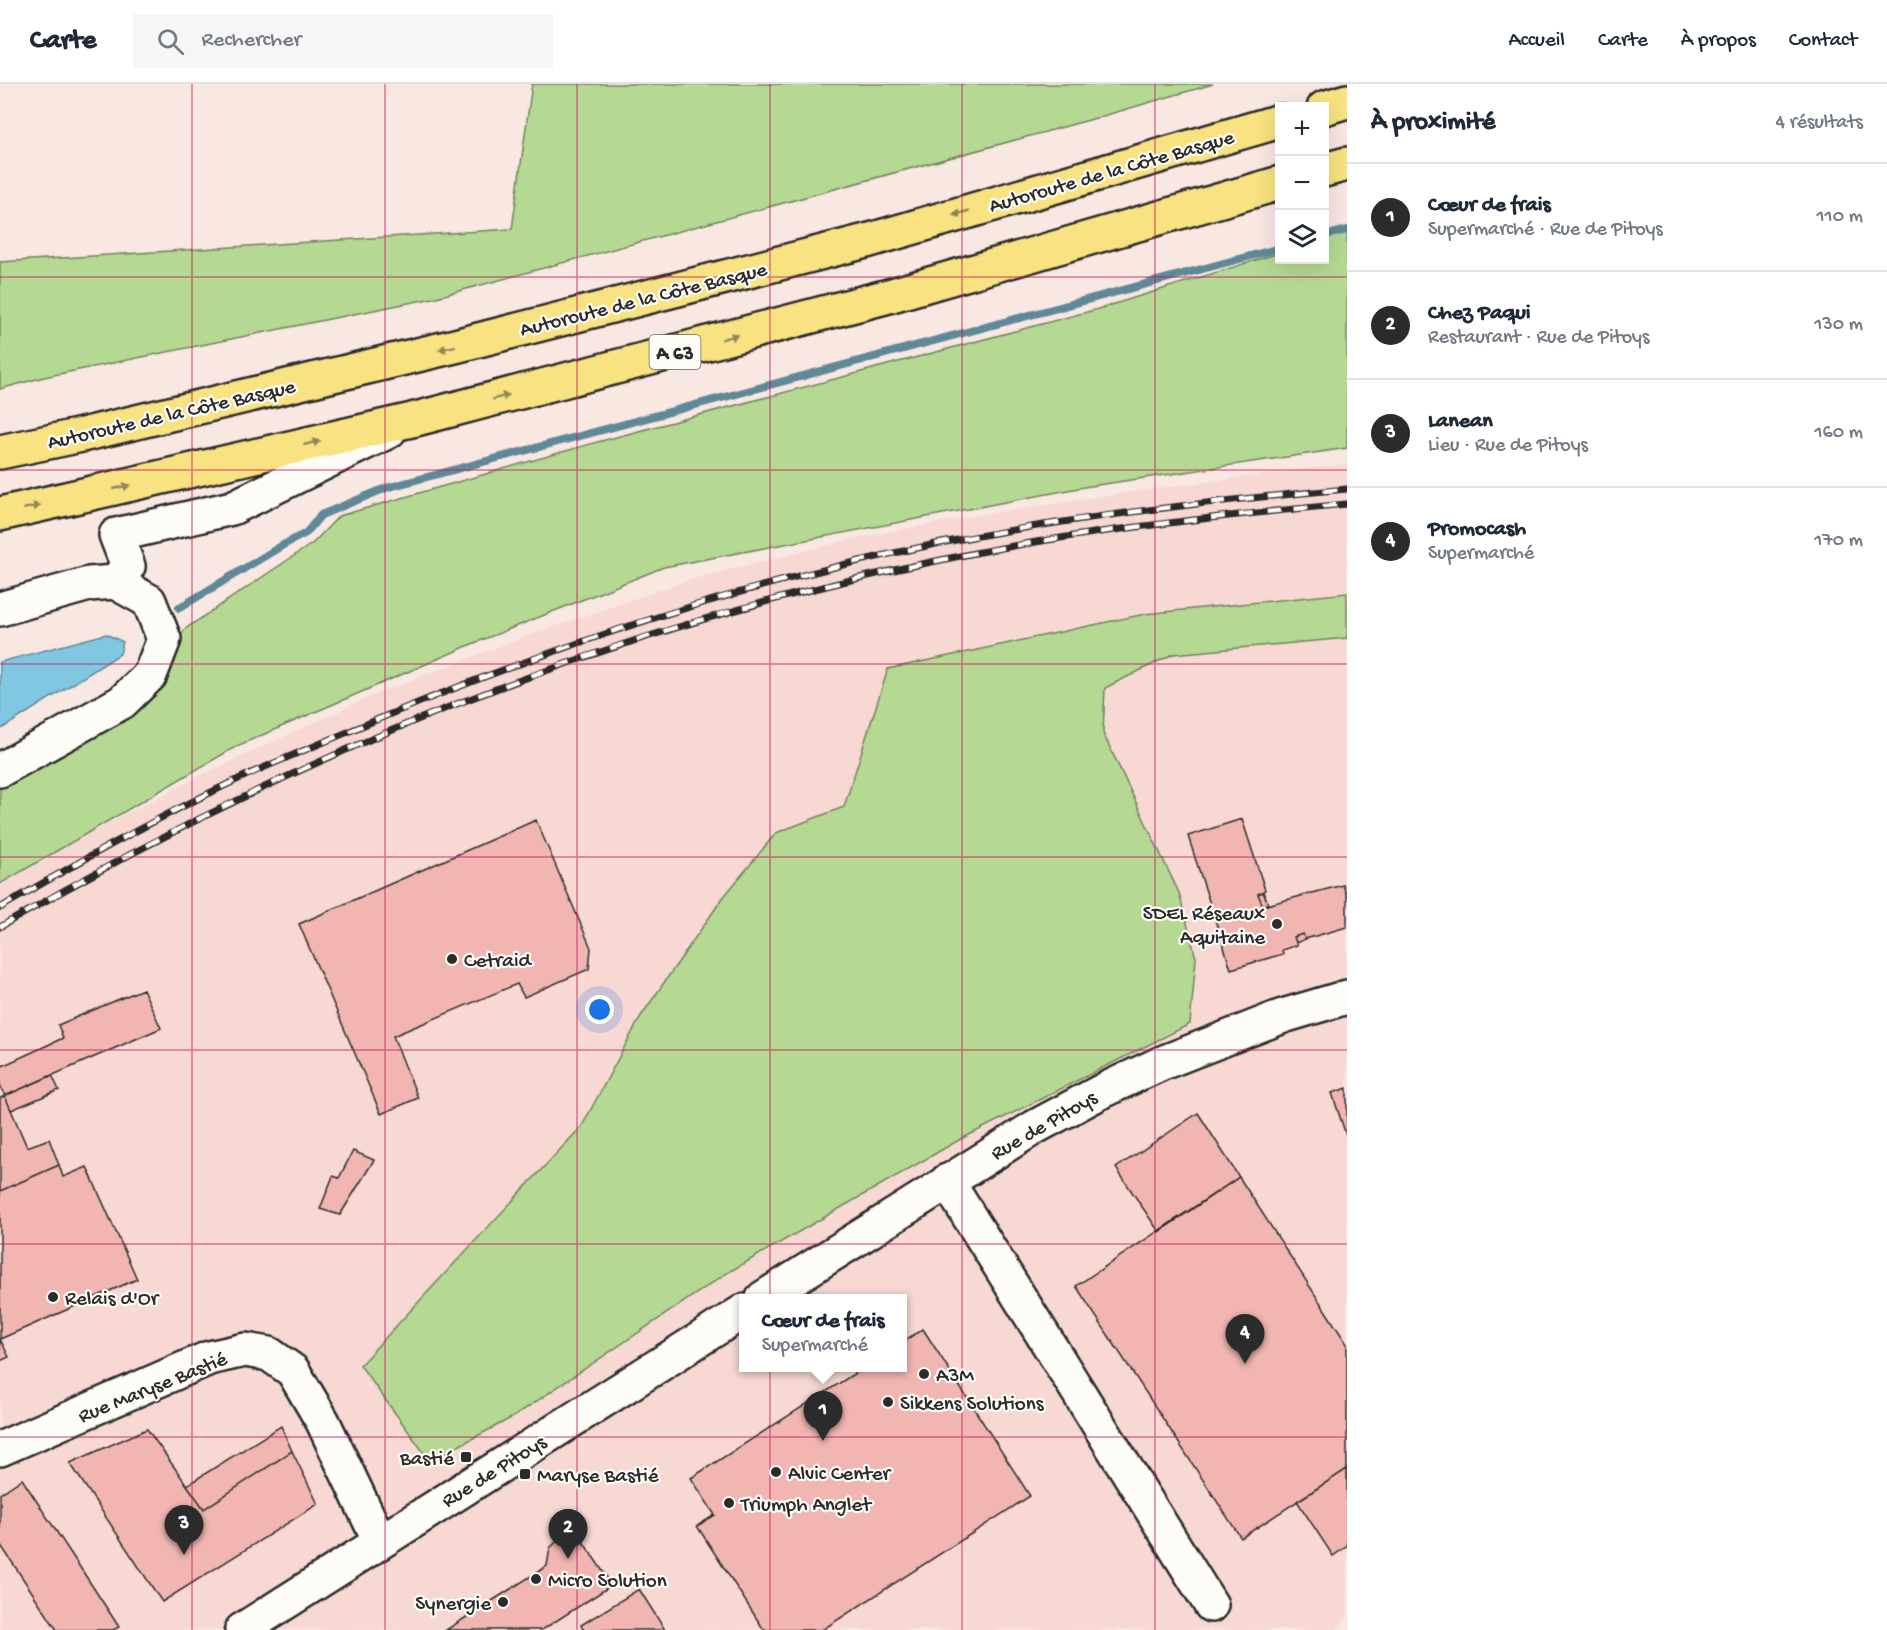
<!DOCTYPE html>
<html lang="fr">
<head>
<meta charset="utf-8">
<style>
  body { margin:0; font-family:"Gochi Hand",sans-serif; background:#f6f6f7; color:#1f2937 }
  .controls { position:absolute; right:18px; top:18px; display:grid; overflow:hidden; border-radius:0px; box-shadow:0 6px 24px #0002 }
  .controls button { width:54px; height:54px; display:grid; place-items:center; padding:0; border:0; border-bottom:2px solid #e0e1e3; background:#fff; color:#1f2937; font:30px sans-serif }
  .you { position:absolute; left:600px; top:926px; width:21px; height:21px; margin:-15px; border:4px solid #fff; border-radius:50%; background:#1a73e8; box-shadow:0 0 0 9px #1a73e833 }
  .badge { display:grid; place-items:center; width:39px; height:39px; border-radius:50%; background:#2b2b2b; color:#fff; font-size:20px; font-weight:700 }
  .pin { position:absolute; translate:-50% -50px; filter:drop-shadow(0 2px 3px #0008) }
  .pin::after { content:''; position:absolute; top:32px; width:21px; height:18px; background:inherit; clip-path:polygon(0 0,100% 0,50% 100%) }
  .popup { position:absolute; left:739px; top:1210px; width:168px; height:78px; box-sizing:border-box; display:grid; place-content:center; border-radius:0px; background:#fff; filter:drop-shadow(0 2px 4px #0005); font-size:20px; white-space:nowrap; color:#747a83 }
  .popup b { font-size:22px; color:#1f2937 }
  .popup::after { content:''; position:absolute; left:50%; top:100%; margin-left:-12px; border:12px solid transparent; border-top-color:#fff }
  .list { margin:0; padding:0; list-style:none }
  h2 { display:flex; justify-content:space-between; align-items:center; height:78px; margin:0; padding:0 24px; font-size:26px }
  h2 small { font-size:20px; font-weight:400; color:#747a83 }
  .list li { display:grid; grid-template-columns:39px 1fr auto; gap:18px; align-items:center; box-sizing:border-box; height:108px; padding:0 24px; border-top:2px solid #e0e1e3 }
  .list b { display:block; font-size:22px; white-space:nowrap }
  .list p { margin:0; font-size:20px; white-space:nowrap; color:#747a83 }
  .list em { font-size:20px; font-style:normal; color:#747a83 }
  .icon { flex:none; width:33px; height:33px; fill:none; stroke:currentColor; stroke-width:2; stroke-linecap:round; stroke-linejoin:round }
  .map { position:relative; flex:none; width:1347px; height:1546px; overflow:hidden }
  header { display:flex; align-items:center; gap:36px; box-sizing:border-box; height:84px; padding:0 30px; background:#fff; border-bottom:2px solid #e0e1e3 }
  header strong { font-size:28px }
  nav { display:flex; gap:33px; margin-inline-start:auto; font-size:21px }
  .search { width:420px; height:54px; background:#f6f6f7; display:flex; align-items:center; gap:15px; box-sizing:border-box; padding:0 21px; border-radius:0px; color:#747a83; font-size:22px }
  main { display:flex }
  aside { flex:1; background:#fff }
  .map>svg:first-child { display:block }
  .built { fill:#f7d8d3; fill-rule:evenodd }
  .green { fill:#b5d993; stroke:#70825f; stroke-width:1.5 }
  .water { fill:#80c8e1; stroke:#5e8998; stroke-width:1.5 }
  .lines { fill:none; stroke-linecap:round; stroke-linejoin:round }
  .stream { stroke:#5e8998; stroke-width:8 }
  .building { fill:#f1b6b1; stroke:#2b2b2b; stroke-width:1.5 }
  .minor-casing { stroke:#2b2b2b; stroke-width:38 }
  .highway-casing { stroke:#2b2b2b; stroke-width:38 }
  .minor { stroke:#fdfcf7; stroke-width:33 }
  .highway { stroke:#f8e281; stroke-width:33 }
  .rail-casing { stroke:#2b2b2b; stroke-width:7 }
  .rail { stroke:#fdfcf7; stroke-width:4.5; stroke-dasharray:14; stroke-linecap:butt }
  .oneway { fill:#928656 }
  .grid { fill:none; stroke:#c2185b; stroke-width:1.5; stroke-opacity:0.55 }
  .poi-dot { fill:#2b2b2b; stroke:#fdfcf7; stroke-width:2 }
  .labels { text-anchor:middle; stroke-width:4.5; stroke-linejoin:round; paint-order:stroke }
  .shield { fill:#fdfcf7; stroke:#6a6a68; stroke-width:1.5 }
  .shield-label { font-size:20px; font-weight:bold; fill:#2b2b2b }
  .street-label { font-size:21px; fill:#2b2b2b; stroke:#fdfcf7 }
  .poi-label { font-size:21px; fill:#2b2b2b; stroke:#fdfcf7; text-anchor:start }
</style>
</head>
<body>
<header>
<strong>Carte</strong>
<div class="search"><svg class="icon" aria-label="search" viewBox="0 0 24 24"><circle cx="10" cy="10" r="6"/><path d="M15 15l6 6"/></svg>Rechercher</div>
<nav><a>Accueil</a><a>Carte</a><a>À propos</a><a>Contact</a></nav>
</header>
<main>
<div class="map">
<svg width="1347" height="1546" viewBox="0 0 1347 1546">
  <rect width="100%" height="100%" fill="#f9e7e2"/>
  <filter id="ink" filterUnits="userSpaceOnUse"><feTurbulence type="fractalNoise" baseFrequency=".0167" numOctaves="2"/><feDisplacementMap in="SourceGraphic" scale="12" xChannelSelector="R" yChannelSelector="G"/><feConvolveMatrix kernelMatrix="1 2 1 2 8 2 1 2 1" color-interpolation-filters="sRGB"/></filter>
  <g filter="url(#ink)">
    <path class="built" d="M1347 380V1532L1336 1546H0V802L66 761 202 691 369 613 527 552 689 496 852 455 985 430 1160 404ZM744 1214H902V1284H744Z"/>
    <path class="green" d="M532 0H1213L1089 36 433 214 44 293 0 305V178L512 145Z
      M1347 148V364L1084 403 664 483 472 560 237 662 0 800V696L149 610 185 545 313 459 339 432 590 360 1098 225 1279 169 1280 176H1324L1325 155Z
      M1347 509V554L1173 570 1105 604 1103 649 1179 809 1196 874 1190 940 959 1056 727 1189 513 1333 430 1377 360 1281 582 1042 641 932 722 815 776 749 844 723 888 585 1145 530Z"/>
    <path class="water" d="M106 550 123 558 120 570 0 646V578Z"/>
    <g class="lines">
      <path class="stream" d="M1324 152 1347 146
        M179 524 283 461 306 449 321 431 386 404 1280 164"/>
    </g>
    <path class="building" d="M1242 735 1265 806 1258 810 1263 822 1343 801 1347 813V843L1305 855 1303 850 1294 853 1297 861 1282 866 1283 870 1231 885 1188 752Z
      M536 736 591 864 589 885 524 913 517 900 393 952 418 1014 381 1030 299 840Z
      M1263 808 1268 819 1263 822 1258 810Z
      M1303 850 1305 855 1296 859 1294 853Z
      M143 905 161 944 5 1012 0 1001V983L63 954 58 941Z
      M52 991 59 1006 11 1026 5 1012Z
      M1347 1004V1054L1332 1009Z
      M5 1012 27 1063 49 1055 59 1081 0 1107V1014Z
      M1198 1029 1239 1093 1159 1148 1116 1084Z
      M353 1067 374 1076 340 1131 320 1125 333 1092 339 1094Z
      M59 1081 63 1093 87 1083 137 1195 0 1255V1107Z
      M1239 1093 1347 1260V1385L1241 1454 1076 1202Z
      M923 1245 1030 1412 822 1546H764L697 1442 715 1431 691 1394 863 1284H902V1258Z
      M0 1255 9 1273 0 1277Z
      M281 1342 292 1367 204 1425 187 1401Z
      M147 1345 204 1425 292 1367 318 1420 162 1518 70 1379Z
      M1347 1385V1462L1333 1472 1297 1417Z
      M22 1395 89 1497 119 1543 113 1546H57L0 1460V1410Z
      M567 1451H575L582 1456 612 1501 542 1546H446L547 1482 550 1464 558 1456Z
      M639 1505 665 1546H584L581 1541Z"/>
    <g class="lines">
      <defs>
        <path id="minor" d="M0 525 89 500 115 498
          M0 686 122 618 150 591 164 555 149 517 115 498 128 482 116 451 232 424 389 347
          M947 1097 1211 1521
          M763 1214 1035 1043 1104 1006 1162 979 1283 932 1347 913
          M0 1365 209 1274 245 1266 269 1270 293 1287 323 1338 380 1458
          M242 1546 744 1227"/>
        <path id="highway" d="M1324 24 1347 17
          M1324 86 1347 80
          M0 368 82 351 455 262 870 156 1280 37
          M0 430 412 336 885 213 1280 99"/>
      </defs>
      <use href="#minor" class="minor-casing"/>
      <use href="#highway" class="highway-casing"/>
      <use href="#minor" class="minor"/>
      <use href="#highway" class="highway"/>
      <defs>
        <path id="rail" d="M0 824C80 777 161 731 245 692 282 675 320 660 357 644 544 565 737 501 936 460 1072 433 1209 417 1347 405
          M0 843C293 671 603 546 936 477 1071 448 1209 433 1347 420"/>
      </defs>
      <use href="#rail" class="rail-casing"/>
      <use href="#rail" class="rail"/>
    </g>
    <defs><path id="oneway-solid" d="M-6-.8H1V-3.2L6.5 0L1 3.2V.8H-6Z" transform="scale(1.5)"/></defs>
    <g class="oneway">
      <use href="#oneway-solid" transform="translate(961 129) rotate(164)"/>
      <use href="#oneway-solid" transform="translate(730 253) rotate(-15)"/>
      <use href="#oneway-solid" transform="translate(447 264) rotate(166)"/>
      <use href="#oneway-solid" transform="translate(501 313) rotate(-15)"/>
      <use href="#oneway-solid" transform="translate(312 359) rotate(-13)"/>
      <use href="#oneway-solid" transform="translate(122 403) rotate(-13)"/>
      <use href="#oneway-solid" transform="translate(32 423) rotate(-12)"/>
    </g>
  </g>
  <path class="grid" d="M192 0V1546M385 0V1546M577 0V1546M770 0V1546M962 0V1546M1155 0V1546M0 193H1347M0 386H1347M0 580H1347M0 773H1347M0 966H1347M0 1160H1347M0 1353H1347"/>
  <g class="poi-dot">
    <circle cx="1277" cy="840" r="6"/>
    <circle cx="452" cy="875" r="6"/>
    <circle cx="53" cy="1213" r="6"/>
    <circle cx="924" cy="1290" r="6"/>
    <circle cx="888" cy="1318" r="6"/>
    <rect x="460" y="1367" width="12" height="12" rx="3"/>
    <circle cx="776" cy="1388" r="6"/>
    <rect x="519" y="1384" width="12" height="12" rx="3"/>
    <circle cx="729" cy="1419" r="6"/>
    <circle cx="536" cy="1495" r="6"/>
    <circle cx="503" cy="1518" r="6"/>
  </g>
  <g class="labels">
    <rect class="shield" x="649.5" y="251" width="51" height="34" rx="4.5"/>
    <g class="shield-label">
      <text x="675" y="275">A 63</text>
    </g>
    <g class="street-label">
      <text transform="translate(1111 86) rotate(-16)" y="7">Autoroute de la Côte Basque</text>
      <text transform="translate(643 214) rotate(-14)" y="7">Autoroute de la Côte Basque</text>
      <text transform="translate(171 329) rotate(-13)" y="7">Autoroute de la Côte Basque</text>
      <text transform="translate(1043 1040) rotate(-30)" y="7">Rue de Pitoys</text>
      <text transform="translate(152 1302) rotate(-22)" y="7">Rue Maryse Bastié</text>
      <text transform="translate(493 1386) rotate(-32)" y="7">Rue de Pitoys</text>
    </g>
    <g class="poi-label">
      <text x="1265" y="835" text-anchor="end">SDEL Réseaux<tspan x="1265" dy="24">Aquitaine</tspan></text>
      <text x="464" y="882">Cetraid</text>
      <text x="65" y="1220">Relais d'Or</text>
      <text x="936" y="1297">A3M</text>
      <text x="900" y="1325">Sikkens Solutions</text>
      <text x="454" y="1380" text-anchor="end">Bastié</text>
      <text x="788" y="1395">Alvic Center</text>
      <text x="537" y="1397">Maryse Bastié</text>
      <text x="741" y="1426">Triumph Anglet</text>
      <text x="548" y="1502">Micro Solution</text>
      <text x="491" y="1525" text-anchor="end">Synergie</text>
    </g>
  </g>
</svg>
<div class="controls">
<button>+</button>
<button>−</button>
<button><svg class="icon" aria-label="layers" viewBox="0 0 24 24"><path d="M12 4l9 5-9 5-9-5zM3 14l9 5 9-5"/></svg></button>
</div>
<div class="you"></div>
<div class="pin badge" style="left:823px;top:1357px">1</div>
<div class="popup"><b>Cœur de frais</b>Supermarché</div>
<div class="pin badge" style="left:568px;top:1475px">2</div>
<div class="pin badge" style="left:184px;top:1471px">3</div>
<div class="pin badge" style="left:1245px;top:1280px">4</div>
</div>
<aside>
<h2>À proximité<small>4 résultats</small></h2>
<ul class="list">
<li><span class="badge">1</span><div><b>Cœur de frais</b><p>Supermarché · Rue de Pitoys</p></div><em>110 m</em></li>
<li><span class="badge">2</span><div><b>Chez Paqui</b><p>Restaurant · Rue de Pitoys</p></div><em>130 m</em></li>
<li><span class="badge">3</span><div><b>Lanean</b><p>Lieu · Rue de Pitoys</p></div><em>160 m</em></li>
<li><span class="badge">4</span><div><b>Promocash</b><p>Supermarché</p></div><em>170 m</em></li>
</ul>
</aside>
</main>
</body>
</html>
